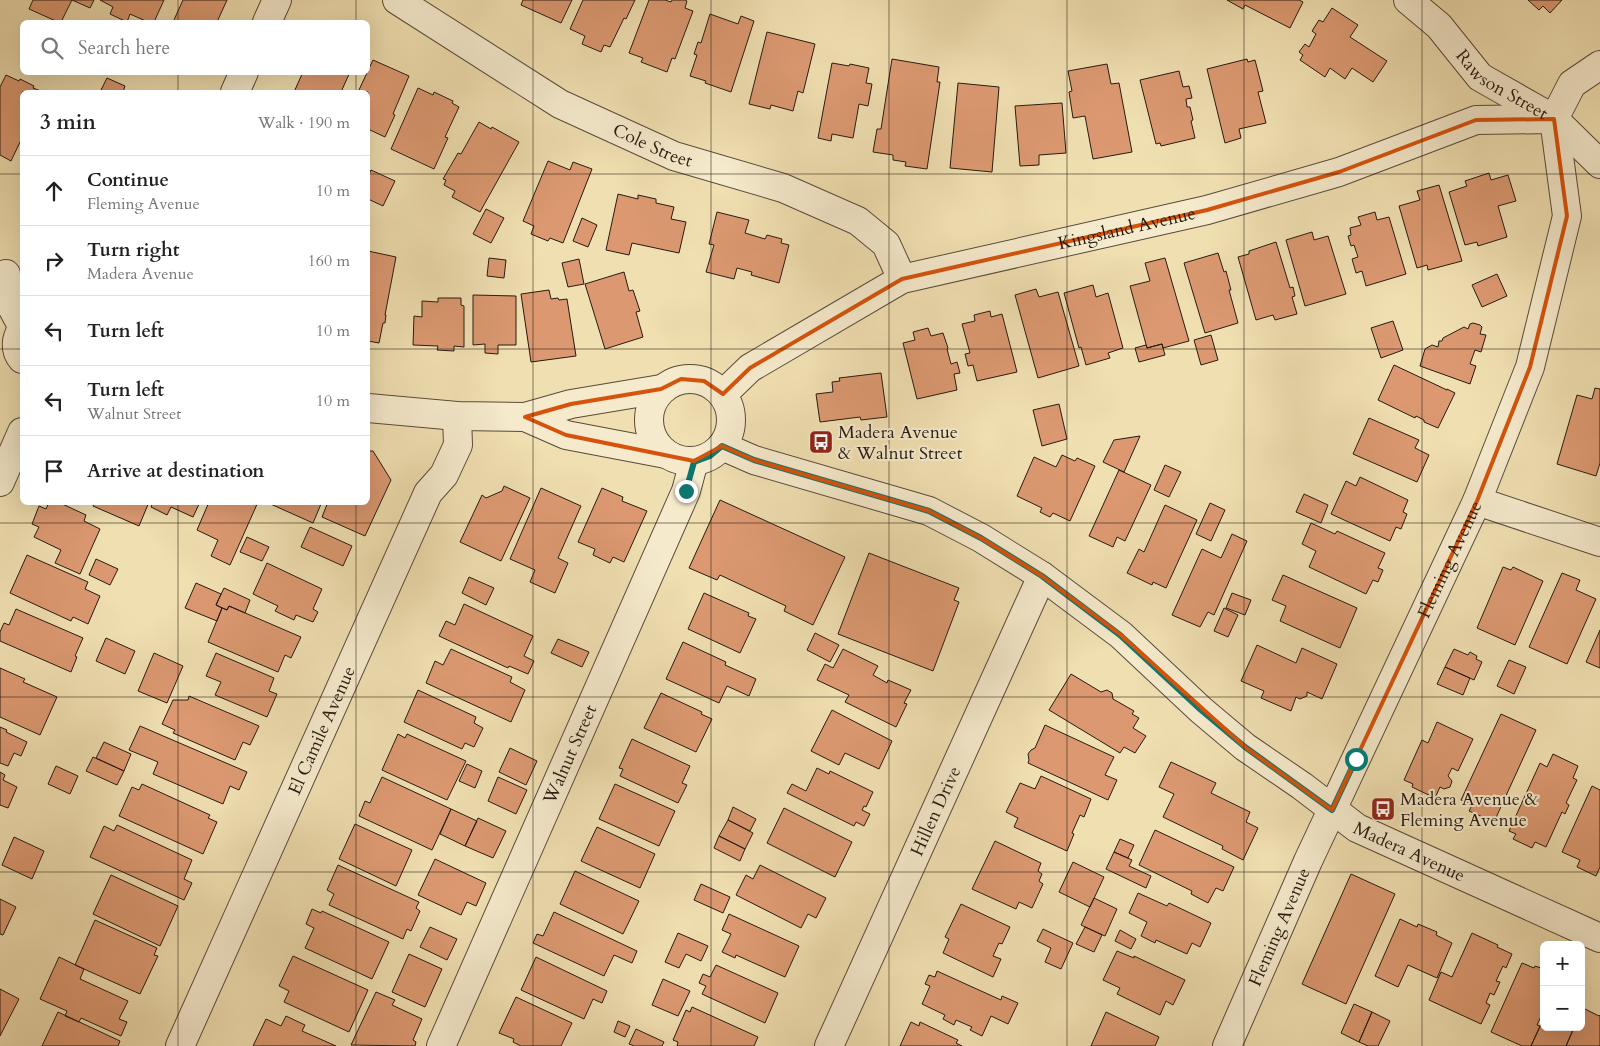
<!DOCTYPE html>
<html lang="en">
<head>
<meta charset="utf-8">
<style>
  body { margin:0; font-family:Cardo,serif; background:#f2f2f2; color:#222 }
  .controls { position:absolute; right:15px; bottom:15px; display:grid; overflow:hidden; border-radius:8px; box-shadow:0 5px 20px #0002 }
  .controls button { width:45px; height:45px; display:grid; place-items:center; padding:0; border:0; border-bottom:1px solid #e0e0e0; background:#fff; color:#222; font:25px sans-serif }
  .stop { position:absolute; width:15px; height:15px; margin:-11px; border:4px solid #0f766e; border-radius:50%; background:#fff }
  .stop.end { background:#0f766e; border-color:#fff; box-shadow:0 1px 5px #0008 }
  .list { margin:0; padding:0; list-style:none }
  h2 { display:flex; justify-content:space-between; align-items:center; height:65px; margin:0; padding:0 20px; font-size:21px }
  h2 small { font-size:16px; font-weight:400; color:#767676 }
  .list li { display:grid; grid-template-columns:32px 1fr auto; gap:15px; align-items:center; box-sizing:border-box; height:70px; padding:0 20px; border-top:1px solid #e0e0e0 }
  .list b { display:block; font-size:19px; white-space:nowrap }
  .list p { margin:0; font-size:16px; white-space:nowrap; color:#767676 }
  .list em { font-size:16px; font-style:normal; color:#767676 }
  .icon { flex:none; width:28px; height:28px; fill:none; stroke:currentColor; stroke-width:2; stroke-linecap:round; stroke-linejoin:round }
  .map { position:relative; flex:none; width:1600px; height:1046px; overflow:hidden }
  .search { position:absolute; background:#fff; box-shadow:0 5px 20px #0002; left:20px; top:20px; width:350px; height:55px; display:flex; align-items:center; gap:12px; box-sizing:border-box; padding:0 18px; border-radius:8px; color:#767676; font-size:19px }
  .panel { position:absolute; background:#fff; box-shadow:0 5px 20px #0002; left:20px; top:90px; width:350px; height:415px; border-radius:8px }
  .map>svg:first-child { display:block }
  .building { fill:#dc9971; stroke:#271a11 }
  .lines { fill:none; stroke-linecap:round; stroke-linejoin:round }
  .minor-casing { stroke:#594b39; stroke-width:30 }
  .minor { stroke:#f5eacc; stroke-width:28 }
  .route { stroke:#0f766e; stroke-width:6 }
  .marked { fill:none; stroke:#d5530c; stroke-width:4; stroke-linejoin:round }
  .grid { fill:none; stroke:#271a11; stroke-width:1; stroke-opacity:0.55 }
  .labels { text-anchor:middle; stroke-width:4; stroke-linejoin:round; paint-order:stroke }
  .street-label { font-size:18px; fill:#271a11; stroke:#f5eacc }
  .poi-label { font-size:18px; fill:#271a11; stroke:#f5eacc; text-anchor:start }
</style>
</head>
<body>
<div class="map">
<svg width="1600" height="1046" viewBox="0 0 1600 1046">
  <rect width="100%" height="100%" fill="#f0dfb1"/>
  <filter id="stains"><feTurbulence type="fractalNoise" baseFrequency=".004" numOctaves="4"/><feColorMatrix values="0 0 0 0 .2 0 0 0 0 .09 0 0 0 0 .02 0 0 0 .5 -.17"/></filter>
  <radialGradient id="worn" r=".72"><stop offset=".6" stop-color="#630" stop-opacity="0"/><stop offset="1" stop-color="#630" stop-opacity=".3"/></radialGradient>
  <path class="building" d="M33 0H72L61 22H58L29 9Z
    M72 0H94L90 8Z
    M100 0H164L154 22H148L130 14 127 22 110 14 113 7Z
    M183 0H227L217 22H173Z
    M523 0H572L561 23 521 5Z
    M583 0H635L626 19 624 18 610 47 604 45 601 52 582 44 585 36 570 29Z
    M649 0H665L671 2 672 0H685L687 1 685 8 693 11 675 59 672 58 667 72 641 62 643 58 629 53Z
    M1227 0H1299L1303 2 1290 28 1245 5 1243 9Z
    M1528 0H1562L1550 13 1543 6 1539 10Z
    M1332 8 1358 25 1350 37 1387 61 1373 82 1352 68 1345 79 1330 68 1325 77 1300 60 1303 55 1299 52 1305 44 1309 47 1316 34 1312 31 1319 20 1323 22Z
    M710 14 738 24 741 16 754 21 731 92 705 83 706 81 690 76 697 55 694 54 698 42 701 43Z
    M767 32 815 44 803 93 798 91 793 111 771 105 770 109 749 104Z
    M892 59 939 67 937 82H940L927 169 905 166 906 162 893 160V155L873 152 877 129H881Z
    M1247 59 1248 62 1255 60 1263 91 1258 92 1266 123 1239 129 1241 138 1225 143 1207 69Z
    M373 60 409 76 393 114 395 115 385 137 368 129V92H358Z
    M832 63 849 66 850 64 869 68 866 83 872 84 868 106 859 104 853 138 832 134 831 141 818 138Z
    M1107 64 1111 84 1119 83 1132 152 1093 159 1085 116 1073 118 1069 92 1072 91 1068 71Z
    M1179 71 1183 87 1189 86 1192 98 1186 99 1187 107H1190L1193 120 1191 121 1195 138 1161 146 1160 143 1156 144 1140 80Z
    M303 72H350L341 92H294Z
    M6 75 19 81 20 79 34 86 33 88 43 92H22V138L11 161 0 155V87Z
    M107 78 125 86 123 92H100Z
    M958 83 999 87 992 172 950 168Z
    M418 88 433 95 434 92 453 101 452 103 459 107 445 137 448 138 434 169 391 149Z
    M1062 103 1066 153 1039 155V165L1020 166 1015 106Z
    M479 122 491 129 492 127 519 142 480 212 452 197 455 191 444 185 446 180 443 179 458 153 461 154Z
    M548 161 570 170 573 162 592 169 563 243 550 238 548 241 531 234 534 226 523 221Z
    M371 170 395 181 383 206 368 199V177Z
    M1489 173 1491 180 1508 175 1516 201 1498 206 1507 237 1478 246 1477 242 1465 245 1449 192 1467 186 1465 181Z
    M1439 185 1462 261 1428 270 1427 265 1417 268 1399 206 1420 200 1417 191Z
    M618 194 638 199V195L656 199V203L674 207 671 219 686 222 679 253 632 243 629 255 606 250Z
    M486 209 504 218 491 243 473 234Z
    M717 212 749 220 745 233 765 239 767 235 782 239 781 243 789 245 779 283 751 275 752 272 737 268 734 279 706 272 714 245 709 244Z
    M1375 212 1377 220 1389 217 1406 274 1366 286 1362 271 1356 273 1352 259 1358 257 1354 245 1351 246 1348 236 1351 235 1350 228 1361 225 1358 217Z
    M582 218 597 225 588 247 573 241Z
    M1312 232 1314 240 1328 236 1346 294 1305 306 1286 240Z
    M1276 242 1290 288 1293 287 1295 296 1292 297 1297 314 1275 320 1273 315 1256 320 1238 257 1249 254V251Z
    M368 251 396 257 385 315H386L385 323H383L379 343 368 341Z
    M1218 253 1224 272 1226 271 1231 290H1229L1238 323 1205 333 1184 263Z
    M489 258 506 260 504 278 487 276Z
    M1165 258 1189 341 1163 348 1162 344 1147 348 1130 286 1150 281 1145 263Z
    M579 259 584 284 568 287 562 263Z
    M624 272 629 291 633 290 640 311 636 312 643 337 605 349 585 284Z
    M1497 274 1507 296 1482 307 1472 285Z
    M1093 285 1096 297 1108 293 1123 348 1108 353 1110 358 1086 365 1081 347 1079 348 1064 293Z
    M1036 289 1039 297 1058 292 1079 366 1038 378 1015 295Z
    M549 290 551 299 558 298 559 300 567 299 576 356 531 362 521 294Z
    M473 295 516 296V345H498V354L485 353V344L473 345Z
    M438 298H461V305L464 306V347L454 346V351L437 350 438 346 413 345 414 316 422 317V301L438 302Z
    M990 311 991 317 1002 314 1017 372 977 381 973 365 968 366 965 354 970 353 962 324 975 321 974 315Z
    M1393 321 1403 350 1381 358 1371 328Z
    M1473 323 1480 325 1482 327 1480 334 1486 335 1481 352 1475 350 1470 364 1476 366 1470 384 1420 366 1425 349 1432 345 1438 347 1439 341H1442L1443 338 1464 327 1468 329 1470 324Z
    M928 328 931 336 943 333 948 348 947 349 951 364 957 362 960 373 954 374 957 390 917 399 903 343 915 340 913 332Z
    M1211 335 1218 360 1201 365 1194 340Z
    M1162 344 1165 355 1139 362 1135 348 1146 345 1147 348Z
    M1394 365 1447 390V389L1455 393 1438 428 1424 422V420L1416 416 1415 418 1378 400Z
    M881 373 887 417 861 420 860 417 820 422 816 394 833 392 832 382 840 381 839 378Z
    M1595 388 1600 389V463L1596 476 1557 464 1577 395 1592 399Z
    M1059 404 1067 439 1042 446 1033 410Z
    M1369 418 1419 440 1415 448 1429 455 1417 482 1353 454Z
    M1140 436 1124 472 1103 462 1114 440Z
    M368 451H373L391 480 365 536 322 517 328 502H368Z
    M1062 455 1075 461 1077 458 1095 466 1070 521 1053 513 1050 517 1040 512 1042 508 1017 496 1034 457 1056 467Z
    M1165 465 1181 472 1169 497 1154 490Z
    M1119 470 1151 485 1125 541 1117 537 1113 547 1089 536Z
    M1360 477 1408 500 1403 512 1407 514 1401 529 1396 527 1390 541 1331 514 1346 481 1356 486Z
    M504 486 530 498 501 561 460 542 482 495 486 498 502 491Z
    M541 488 581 506 558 558 568 563 555 593 530 582 535 570 510 559Z
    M602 488 623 497 622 501 647 511 624 562 613 557 610 563 593 555 595 549 578 542Z
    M1304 494 1328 505 1321 523 1296 512Z
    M720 500 845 557 813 625 784 611 786 606 720 575 717 580 689 568Z
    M49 502H58L86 515 84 521 100 529 80 574 55 563 61 550 34 537 39 527 32 524 39 506 46 509Z
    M95 502H149L139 526 93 506Z
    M153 502H200L193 517 171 507 167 515 151 507Z
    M209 502H258L230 565 211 556 218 540 197 530Z
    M266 502H319L321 504 313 523Z
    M1210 503 1225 510 1211 541 1196 534Z
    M1165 505 1197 520 1166 588 1153 582 1152 585 1127 573 1139 549 1144 552Z
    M1311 523 1335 534 1337 531 1385 553 1378 568 1383 570 1378 582 1373 580 1366 594 1309 567 1316 551 1302 544Z
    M310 527 352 546 343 566 301 547Z
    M1232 534 1247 541 1214 615 1208 612 1200 627 1172 615 1202 549 1221 558Z
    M247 537 269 547 262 561 240 552Z
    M869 553 959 588 954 600 959 602 933 671 838 634Z
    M27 555 88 582 85 589 100 596 88 624 73 617 71 621 10 593Z
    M96 559 118 569 110 585 89 575Z
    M267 563 322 589 313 609 318 612 313 622 296 615 294 620 275 611 278 606 253 594Z
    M1503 567 1511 570 1513 567 1543 581 1515 645 1477 628Z
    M1562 573 1580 580 1576 590 1596 599 1567 664 1529 647Z
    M1283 575 1357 608 1340 648 1280 621 1286 606 1272 600Z
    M469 577 494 588 486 605 462 593Z
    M196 583 221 594 216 605 222 608 217 621 185 608Z
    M224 588 250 600 245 613 229 606 227 610 216 605Z
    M704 593 749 613 748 616 756 619 740 653 688 629Z
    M1232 593 1251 600 1245 615 1226 608Z
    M464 604 533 636 524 656 534 661 528 674 509 666 508 668 439 636 446 621 455 625Z
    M229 606 301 637 291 658 285 655 278 672 208 642 222 608 227 610Z
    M1224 608 1238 615 1228 637 1214 631Z
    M16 609 83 638 75 656 77 657 71 672 0 641V632L4 623 9 625Z
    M1600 630V668L1586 662Z
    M815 633 839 645 830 662 807 650Z
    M106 638 135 651 125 674 96 661Z
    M558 639 589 652 582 667 551 653Z
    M683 642 726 662 725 665 756 679 749 696 727 686 719 703 666 679Z
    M1257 645 1296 663 1302 648 1337 664 1322 699 1307 692V696L1300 699 1296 697 1291 711 1261 698 1264 691 1241 681Z
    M451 649 512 677 510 682 525 690 511 722 426 683 435 661 443 665Z
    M843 649 878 666 873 675 887 683 888 680 911 690 904 703 907 704 896 727 845 702 849 695 817 680 825 664 833 668Z
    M1454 649 1468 655 1470 652 1477 656 1476 659 1482 662 1474 680 1445 667Z
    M154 653 183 666 167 703 138 691Z
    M216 653 274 678 269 691 277 694 267 717 215 695 221 682 206 676Z
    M1509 660 1526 667 1514 694 1497 686Z
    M1445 667 1470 678 1463 695 1437 684Z
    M0 668 25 679 23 682 57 697 40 735 0 717Z
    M1071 674 1101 692 1107 690 1112 693 1113 699 1134 711 1132 714 1139 718 1133 728 1146 736 1135 753 1124 747 1120 753 1049 710Z
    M418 690 476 717 474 723 483 728 474 747 465 743 462 749 404 722Z
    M661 693 702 712 701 714 712 719 696 752 644 728Z
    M189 696 259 726 250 745 243 742 235 760 173 733 175 730 162 724 173 700H188Z
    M832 710 892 741 879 769 845 753 839 765 811 751Z
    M1501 714 1536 730 1494 822 1469 811 1472 805 1461 800Z
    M1437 722 1473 739 1458 771 1452 768 1448 776 1452 781 1450 787 1444 789 1440 787 1435 798 1412 787 1413 784 1404 780 1422 740 1428 743Z
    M1045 725 1114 757 1105 775 1117 780 1108 800 1028 763 1029 760 1028 754 1031 750 1035 748Z
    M140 726 247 772 239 790 230 786 223 804 153 774 158 762 129 750Z
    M0 727 7 730 6 732 27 742 21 756 14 753 8 766 0 763Z
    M398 734 405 738 407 734 466 761 447 800 382 770Z
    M632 739 690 766 682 783 687 785 678 803 620 776 623 769 619 768Z
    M104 742 131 754 124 771 96 758Z
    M510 748 537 761 526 785 499 772Z
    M1553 754 1578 766 1573 778 1577 780 1566 803 1569 805 1565 814 1562 812 1546 847 1535 842 1532 848 1513 839 1516 834 1509 831 1540 763 1547 767Z
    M93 757 124 771 117 785 86 771Z
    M1171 762 1216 783 1211 793 1250 812 1246 822 1258 828 1243 860 1222 849 1223 846 1163 817 1174 794 1159 787Z
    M467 764 482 771 475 788 459 781Z
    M56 766 78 776 70 794 48 784Z
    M817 768 829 774 830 771 873 792 866 807 864 806 862 810 870 814 864 826 856 822 854 826 787 793 792 784 806 791Z
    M0 772 5 775 3 780 17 787 8 808 0 805Z
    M1041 776 1091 799 1084 817 1080 815 1072 833 1074 834 1067 851 1014 827 1018 818 1006 812 1020 783 1035 789Z
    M382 777 451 809 432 850 359 816 365 801 370 803Z
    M498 777 527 790 516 814 488 801Z
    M142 784 210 815 208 818 217 822 203 854 119 816 132 787 139 790Z
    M615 784 675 811 659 846 599 819Z
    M1592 786 1600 790V867L1596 876 1577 867 1580 860 1562 852Z
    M733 807 756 819 750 831 728 820Z
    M784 808 852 842 835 877 767 843Z
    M451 809 477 821 465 846 440 834Z
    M478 818 506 831 493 858 465 846Z
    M728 820 753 833 745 849 719 836Z
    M355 824 412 850 396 886 339 859Z
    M117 825 192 860 184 879 192 883 184 900 90 857 104 826 114 831Z
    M597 827 655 854 640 888 581 861Z
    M1155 830 1234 867 1223 891 1216 888 1208 903 1191 894 1192 891 1139 865Z
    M719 836 745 849 740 861 714 848Z
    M14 837 44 851 32 879 2 865Z
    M1120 839 1134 845 1128 858 1114 852Z
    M995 841 1041 863 1038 871 1042 874 1039 881 1043 884 1032 908 1019 902 1016 909 972 889Z
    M1114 852 1132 860 1129 866 1151 876 1146 888 1106 869Z
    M435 859 486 883 476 906 467 902 461 915 418 895Z
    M1073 862 1104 877 1090 907 1059 892Z
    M338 865 419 902 416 908 420 911 411 931 407 929 403 939 329 905 334 894 327 890Z
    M760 865 826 898 816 918 808 914 801 928 736 895 746 875 753 879Z
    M575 871 639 901 623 934 560 904Z
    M1351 874 1395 894 1346 1004 1302 984Z
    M111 875 178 906 160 946 93 914Z
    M701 884 730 897 723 913 694 900Z
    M1138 893 1167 906 1169 903 1211 923 1200 947 1192 943 1187 954 1156 940 1155 943 1141 936 1147 922 1129 913Z
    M1094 898 1117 909 1105 936 1081 925Z
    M0 899 16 907 3 935 0 934Z
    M961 904 1010 927 1002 944 999 943 993 956 1001 959 993 977 943 953 949 939 945 937Z
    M312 909 321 913 322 911 389 942 372 979 305 948 314 928 306 924Z
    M554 912 637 951 632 963 614 955 604 976 533 943 537 934 543 936Z
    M729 914 799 946 785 977 736 955 735 958 722 952 731 934 722 930Z
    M1400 919 1417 927 1418 924 1437 932 1436 935 1452 943 1437 978 1408 965 1398 987 1375 976Z
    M95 920 157 948 154 955 158 956 140 994 75 965Z
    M430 927 457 939 447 960 420 947Z
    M1085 927 1102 935 1094 952 1076 944Z
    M1043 929 1073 943 1061 969 1045 962 1051 948 1037 941Z
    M1120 930 1136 939 1131 949 1115 941Z
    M678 933 708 946 701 961 686 954 679 968 665 962Z
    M1472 933 1498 945 1497 947 1512 954 1506 968 1503 966 1496 981 1500 982 1494 995 1490 993 1486 1003 1490 1005 1481 1024 1429 1000 1441 972 1452 977Z
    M1117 951 1134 958V956L1185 980 1173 1005 1166 1001 1160 1015 1117 994 1120 988 1103 980Z
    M409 954 442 969 425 1007 392 992Z
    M293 956 368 990 349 1032 284 1002 289 991 279 986Z
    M59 957 84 969 80 979 128 1001 119 1019 127 1022 121 1036 81 1018 79 1022 65 1016 67 1011 40 999Z
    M536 957 607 991 602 1003 593 999 584 1019 521 990Z
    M1522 963 1534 968 1535 966 1544 969V1010L1537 1025 1540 1026 1531 1046H1522L1491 1032Z
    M716 965 778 993 765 1023 702 994 706 986 699 983 703 974 710 977Z
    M937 971 1001 1000 1002 996 1018 1003 1008 1024 991 1016 982 1036 970 1030 972 1027 956 1020 954 1025 943 1019 945 1015 922 1004 930 986 925 984 929 975 935 977Z
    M663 979 690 991 678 1016 652 1005Z
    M0 989 19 999 0 1036Z
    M376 992 395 1000 392 1005 422 1019 413 1040 416 1042 415 1046 351 1045Z
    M516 997 572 1023 561 1046H521L513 1042 514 1039 499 1033Z
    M1354 1004 1372 1012 1359 1042 1341 1033Z
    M692 1007 758 1037 754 1046H677L678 1042 673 1040 686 1010 690 1012Z
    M1581 1007 1599 1016 1600 1015V1046H1566L1574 1027H1581Z
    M58 1012 120 1041 118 1046H42Z
    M1106 1012 1159 1037 1155 1046H1091Z
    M1372 1012 1390 1021 1378 1046H1368L1359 1042Z
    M286 1016 305 1025 302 1031 336 1046H253L266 1019 281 1026Z
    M1544 1018V1027L1574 1028 1566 1046H1531Z
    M618 1021 630 1026 625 1037 614 1032Z
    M911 1022 919 1026 920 1022 958 1040 956 1043 962 1046H900Z
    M636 1029 664 1042 662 1046H634L629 1044Z"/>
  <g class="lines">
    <defs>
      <g id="minor">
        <path id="s1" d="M397 0 560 104 674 156 783 188 858 221 886 244 902 279"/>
        <path id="s2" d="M1408 0 1439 26 1480 77 1554 119 1600 164"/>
        <path d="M267 22 277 0"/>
        <path d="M235 92 244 72"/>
        <path d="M6 274V296L22 326"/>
        <path d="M22 329C16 338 14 350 22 359"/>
        <circle cx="690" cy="420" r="41"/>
        <path id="s3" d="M723 394 750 368 902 279 1207 210 1339 172 1476 120 1554 119"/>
        <path d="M368 408 457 416 525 417 571 404 661 389"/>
        <path d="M525 417 566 435 666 454"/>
        <path id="s4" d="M722 446 754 460 929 511 981 538 1042 576 1121 635 1201 710 1245 747 1302 786 1357 828 1600 938"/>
        <path d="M0 482 22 432"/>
        <path d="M1477 501 1600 542"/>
        <path id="s5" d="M180 1046 428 493 444 475 458 445 457 416"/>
        <path id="s6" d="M441 1046 686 491 694 461"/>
        <path id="s7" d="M829 1046 1042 576"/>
        <path id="s8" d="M1227 1046 1308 861 1477 501 1530 367 1567 216 1554 119 1572 84 1600 65"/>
      </g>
    </defs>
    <use href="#minor" class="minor-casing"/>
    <use href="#minor" class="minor"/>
  </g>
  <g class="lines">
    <path class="route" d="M686 491 694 462 710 456 722 446 754 460 929 511 981 538 1042 576 1120 635 1201 710 1245 747 1332 810 1356 759"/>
  </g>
  <path class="marked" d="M1554 119 1567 216 1530 367 1477 501 1332 810 1245 747 1121 635 1042 576 981 538 929 511 754 460 722 446 694 461 566 435 525 417 571 404 661 389 681 379 704 381 723 394 750 368 902 279 1207 210 1339 172 1476 120Z"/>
  <path class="grid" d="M178 0V22M356 0V22M533 0V1046M711 0V1046M889 0V1046M1067 0V1046M1244 0V1046M1422 0V1046M178 72V92M356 72V92M0 174H22M368 174H1600M0 349H22M368 349H1600M178 502V1046M356 502V1046M0 523H1600M0 697H1600M0 872H1600"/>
  <defs>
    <symbol id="bus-square" viewBox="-11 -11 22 22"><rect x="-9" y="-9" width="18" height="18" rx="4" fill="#8f2418" stroke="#f5eacc"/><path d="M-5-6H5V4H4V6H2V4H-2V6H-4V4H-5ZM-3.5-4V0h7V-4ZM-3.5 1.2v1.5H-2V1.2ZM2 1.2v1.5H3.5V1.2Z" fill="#fff"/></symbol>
  </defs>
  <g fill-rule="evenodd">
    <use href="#bus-square" x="807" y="428" width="28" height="28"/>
    <use href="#bus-square" x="1369" y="795" width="28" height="28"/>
  </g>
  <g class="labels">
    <g class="street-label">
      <text dy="6" stroke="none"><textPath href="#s2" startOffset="128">Rawson Street</textPath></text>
      <text dy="6" stroke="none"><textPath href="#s1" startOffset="295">Cole Street</textPath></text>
      <text dy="6" stroke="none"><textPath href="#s3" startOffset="444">Kingsland Avenue</textPath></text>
      <text dy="6" stroke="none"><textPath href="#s8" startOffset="535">Fleming Avenue</textPath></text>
      <text dy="6" stroke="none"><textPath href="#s5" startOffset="346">El Camile Avenue</textPath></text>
      <text dy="6" stroke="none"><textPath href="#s6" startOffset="319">Walnut Street</textPath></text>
      <text dy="6" stroke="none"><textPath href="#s7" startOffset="258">Hillen Drive</textPath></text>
      <text dy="6" stroke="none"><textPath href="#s4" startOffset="809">Madera Avenue</textPath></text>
      <text dy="6" stroke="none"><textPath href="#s8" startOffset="130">Fleming Avenue</textPath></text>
    </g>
    <g class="poi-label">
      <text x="838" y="438">Madera Avenue<tspan x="838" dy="21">&amp; Walnut Street</tspan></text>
      <text x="1400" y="805">Madera Avenue &amp;<tspan x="1400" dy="21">Fleming Avenue</tspan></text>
    </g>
  </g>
  <rect width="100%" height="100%" filter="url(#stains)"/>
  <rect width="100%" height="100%" fill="url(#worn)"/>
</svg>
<div class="controls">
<button>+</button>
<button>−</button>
</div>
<div class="stop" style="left:1356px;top:759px"></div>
<div class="stop end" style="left:686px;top:491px"></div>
<div class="search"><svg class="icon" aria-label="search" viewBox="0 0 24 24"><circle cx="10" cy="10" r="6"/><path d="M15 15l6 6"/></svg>Search here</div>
<section class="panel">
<h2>3 min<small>Walk · 190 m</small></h2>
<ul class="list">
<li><svg class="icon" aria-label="ahead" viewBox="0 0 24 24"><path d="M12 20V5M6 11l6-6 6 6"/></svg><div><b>Continue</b><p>Fleming Avenue</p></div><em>10 m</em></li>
<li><svg class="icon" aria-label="right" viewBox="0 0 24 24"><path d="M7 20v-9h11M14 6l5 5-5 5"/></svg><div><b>Turn right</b><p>Madera Avenue</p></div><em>160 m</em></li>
<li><svg class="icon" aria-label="left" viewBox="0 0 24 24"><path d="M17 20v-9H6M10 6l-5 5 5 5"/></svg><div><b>Turn left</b></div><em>10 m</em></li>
<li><svg class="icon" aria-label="left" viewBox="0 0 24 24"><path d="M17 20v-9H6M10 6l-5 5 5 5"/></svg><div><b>Turn left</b><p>Walnut Street</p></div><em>10 m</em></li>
<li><svg class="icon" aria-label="arrive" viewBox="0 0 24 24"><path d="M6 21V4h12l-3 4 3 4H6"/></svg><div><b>Arrive at destination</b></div></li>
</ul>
</section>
</div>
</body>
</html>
